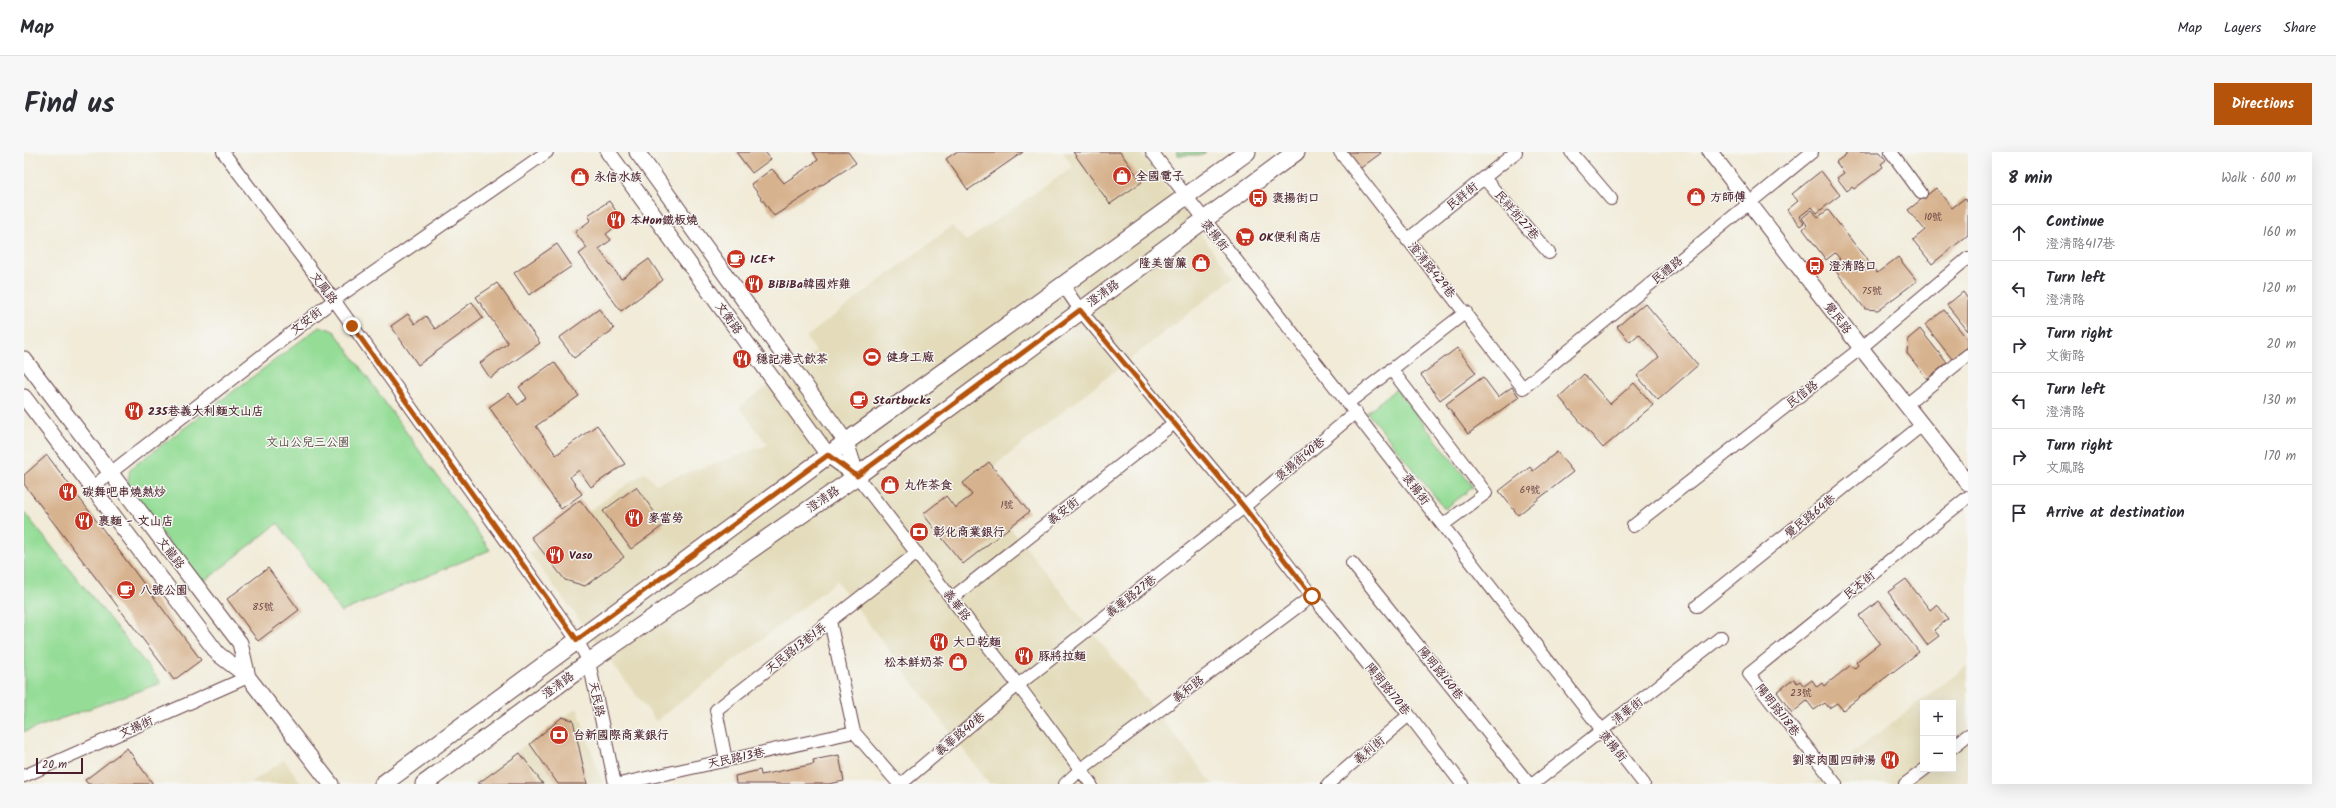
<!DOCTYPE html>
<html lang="en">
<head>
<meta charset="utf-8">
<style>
  body { margin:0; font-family:Kalam,"LXGW WenKai TC",sans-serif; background:#f7f7f7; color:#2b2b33 }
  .controls { position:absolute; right:12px; bottom:12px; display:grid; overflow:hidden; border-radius:0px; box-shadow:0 4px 16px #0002 }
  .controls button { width:36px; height:36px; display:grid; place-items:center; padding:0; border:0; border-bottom:1px solid #e1e1e2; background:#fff; color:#2b2b33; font:20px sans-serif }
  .scale { position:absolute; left:12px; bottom:10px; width:47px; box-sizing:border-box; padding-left:4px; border:2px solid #4a1f2b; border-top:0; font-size:11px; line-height:14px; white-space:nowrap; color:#4a1f2b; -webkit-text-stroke:3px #f6f6f2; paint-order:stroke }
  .stop { position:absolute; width:12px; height:12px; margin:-9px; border:3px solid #b45309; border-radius:50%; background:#fff }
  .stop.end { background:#b45309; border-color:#fff; box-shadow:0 1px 4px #0008 }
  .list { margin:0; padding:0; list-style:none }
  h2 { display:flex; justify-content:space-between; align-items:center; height:52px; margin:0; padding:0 16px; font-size:17px }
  h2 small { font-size:13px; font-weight:400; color:#7c7c81 }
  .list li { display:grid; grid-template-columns:26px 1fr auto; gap:12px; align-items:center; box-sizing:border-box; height:56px; padding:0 16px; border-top:1px solid #e1e1e2 }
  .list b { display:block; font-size:15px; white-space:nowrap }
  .list p { margin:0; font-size:13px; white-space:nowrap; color:#7c7c81 }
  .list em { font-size:13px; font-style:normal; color:#7c7c81 }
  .icon { flex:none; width:22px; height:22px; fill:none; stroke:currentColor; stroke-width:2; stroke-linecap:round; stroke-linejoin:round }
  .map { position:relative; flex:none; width:1944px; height:632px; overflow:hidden; border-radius:0px }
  header { display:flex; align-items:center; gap:24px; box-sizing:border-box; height:56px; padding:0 20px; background:#fff; border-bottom:1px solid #e1e1e2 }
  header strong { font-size:19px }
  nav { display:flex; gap:22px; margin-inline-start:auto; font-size:14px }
  .intro { display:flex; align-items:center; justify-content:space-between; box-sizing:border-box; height:96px; padding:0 24px }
  h1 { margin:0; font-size:28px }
  .button { padding:10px 18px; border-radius:0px; background:#b45309; color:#fff; font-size:14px; font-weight:700 }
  main { display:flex; gap:24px; padding:0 24px }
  aside { flex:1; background:#fff; border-radius:0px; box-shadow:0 4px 16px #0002 }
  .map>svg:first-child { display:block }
  .built { fill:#e3dbba; fill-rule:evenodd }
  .green { fill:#95dd97; stroke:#707e61 }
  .building { fill:#d7b28e }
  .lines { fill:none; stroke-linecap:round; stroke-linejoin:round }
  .minor-casing { stroke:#633e45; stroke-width:14 }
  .tertiary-casing { stroke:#633e45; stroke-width:17 }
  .secondary-casing { stroke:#633e45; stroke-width:19 }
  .minor { stroke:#fff; stroke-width:12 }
  .tertiary { stroke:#fff; stroke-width:15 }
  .secondary { stroke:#fff; stroke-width:17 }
  .route { stroke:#b45309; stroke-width:5 }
  .labels { text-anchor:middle; stroke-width:3; stroke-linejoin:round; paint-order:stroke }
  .number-label { font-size:10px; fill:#6d4444 }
  .poi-label { font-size:12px; font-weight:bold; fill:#4a1f2b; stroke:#f6f6f2; text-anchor:start }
  .street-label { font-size:12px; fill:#4a1f2b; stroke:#f6f6f2 }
  .park-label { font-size:12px; fill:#5d4e46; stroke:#f6f6f2 }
</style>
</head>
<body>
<header>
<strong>Map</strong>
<nav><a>Map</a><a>Layers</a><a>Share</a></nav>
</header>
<div class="intro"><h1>Find us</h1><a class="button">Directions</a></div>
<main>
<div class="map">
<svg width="1944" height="632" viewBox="0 0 1944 632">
  <rect width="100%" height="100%" fill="#f6f6f2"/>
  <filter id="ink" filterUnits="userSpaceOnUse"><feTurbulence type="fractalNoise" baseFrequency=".025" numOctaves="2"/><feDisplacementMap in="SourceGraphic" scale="8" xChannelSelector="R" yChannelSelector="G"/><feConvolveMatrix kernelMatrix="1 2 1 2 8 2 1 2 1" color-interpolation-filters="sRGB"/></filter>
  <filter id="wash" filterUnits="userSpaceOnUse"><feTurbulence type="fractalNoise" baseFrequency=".012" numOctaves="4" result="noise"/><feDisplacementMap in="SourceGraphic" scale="16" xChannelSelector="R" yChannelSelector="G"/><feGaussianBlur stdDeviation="0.9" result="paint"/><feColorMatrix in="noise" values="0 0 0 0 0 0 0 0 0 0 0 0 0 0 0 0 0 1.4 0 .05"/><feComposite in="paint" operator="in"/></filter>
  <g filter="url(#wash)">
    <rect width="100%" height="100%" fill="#f1ebd8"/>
    <path class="built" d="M1039 0H1116L1209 126 950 330 1189 632H965L813 429 632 569 505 401 621 320 631 332 744 293 715 255 792 199 782 185 928 74 942 89 1049 15Z
      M1944 513V632H1789ZM1899 551H1929V617H1899Z
      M553 556 579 632H447Z
      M260 608 278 632H225Z"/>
    <path class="green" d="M1152 0H1182L1177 3H1154Z
      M295 175 305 177 311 180 466 398 317 460 254 371 177 432 103 336 106 317Z
      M1372 237 1449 335 1421 357 1343 260Z
      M0 360 137 531 0 580Z"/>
    <g id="blocks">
      <path class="building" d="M712 0H741L747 7 728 21Z
        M789 0H824L832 11 750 64 727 32 748 17 760 31 794 8Z
        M932 0H999L944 38 922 7Z
        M1049 0H1096L1118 30 1086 52Z
        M1321 0H1356L1357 1 1334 18Z
        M1825 0H1856L1862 8 1857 12 1859 15 1830 37 1828 35 1823 39 1813 26 1820 21 1812 10Z
        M1797 19 1816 43 1793 61 1788 55 1775 65 1780 71 1776 74 1763 58 1774 49 1768 42Z
        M1912 36 1928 56 1941 46 1944 50V83L1908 112 1889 88 1901 78 1884 58Z
        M585 49 599 69 582 82 587 88 575 97 597 127 625 107 639 128 597 159 555 102 563 96 551 80 567 68 564 63Z
        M1788 58 1794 65 1804 58 1853 121 1874 105 1893 129 1854 158 1841 157 1807 113 1816 107 1811 101 1802 108 1779 77 1783 73 1778 66Z
        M533 92 548 114 505 143 490 121Z
        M473 131 516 191 466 226 456 211 484 191 452 145Z
        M1939 140 1944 147V179L1923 153Z
        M448 150 459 166 394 213 367 174 384 162 391 172 402 164 411 177Z
        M1621 151 1674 213 1634 248 1613 224 1635 205 1615 182 1606 190 1593 175Z
        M575 157 590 177 550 206 535 186Z
        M1920 158 1944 188V195L1928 207 1901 173Z
        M1896 177 1923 211 1903 227 1883 201 1884 187Z
        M1433 196 1452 221 1416 248 1397 223Z
        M530 210 555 244 512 274 532 303 573 273 601 312 567 335 555 318 546 325 558 342 537 357 465 255 485 241 494 253 503 246 495 235Z
        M1560 222 1586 252 1610 231 1629 253 1579 296 1535 245Z
        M1459 225 1474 245 1488 235 1495 245 1444 282 1422 252Z
        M1533 300 1549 320 1494 363 1475 339 1506 315 1509 319Z
        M23 303 177 508 150 528 0 332V323Z
        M965 310 1005 360 939 412 899 362 922 344 931 356 948 343 939 331Z
        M612 335 640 373 607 397 579 359Z
        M556 348 600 405 561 434 541 428 507 385Z
        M244 416 275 458 234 489 203 447Z
        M1882 427 1906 458 1913 452 1924 467 1910 478 1915 484 1903 493 1864 440Z
        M1855 449 1895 500 1819 558 1813 551 1805 556 1801 551 1790 558 1783 549 1768 561 1753 540 1770 527 1773 531 1776 529 1780 534 1788 528 1793 535 1798 531 1800 534 1827 513 1830 517 1834 513 1832 510 1856 491 1835 464Z
        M538 565 549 568 563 632H534L506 592Z
        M103 596 129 632H64L61 628Z
        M496 601 519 632H453Z
        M815 603 820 629 804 632H712L711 624 736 618 737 623 790 612 789 608Z"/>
    </g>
  </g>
  <g filter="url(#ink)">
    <use href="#blocks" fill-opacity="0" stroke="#633e45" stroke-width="1"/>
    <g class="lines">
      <defs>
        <path id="minor" d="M199 0 310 148 553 488 565 510 591 632
          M1128 0 1620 632
          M1316 0 1499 236 1788 0
          M1547 0 1587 47
          M1867 0 1897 41
          M1460 26 1525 101
          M1383 88 1492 0
          M1039 133 1056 158 1220 355 1288 444 1385 563 1438 632
          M1367 217 1462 341 1419 373
          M1324 251 1442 160
          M1882 253 1944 203
          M833 324 994 533 1067 632
          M68 335 310 148 523 0
          M1609 374 1837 196 1944 106
          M1328 411 1505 632
          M928 446 1150 271
          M1673 454 1898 273
          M806 469 830 580 875 632
          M1929 595 1944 583
          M702 608 692 558 893 401
          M0 624 224 525
          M595 632 830 580
          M877 632 994 533 1220 355 1332 260
          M1041 632 1056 618 1288 444
          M1304 632 1385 563
          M1509 632 1697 485
          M1812 632 1725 522 1944 345
          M1881 632 1901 617"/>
        <path id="tertiary" d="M584 0 804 303 833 324
          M613 0 822 290 833 324
          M1686 0 1837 196 1944 331
          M0 207 216 491 224 525
          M0 245 194 502 224 525 307 632"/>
        <path id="secondary" d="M359 632 822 290 1223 0
          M400 632 565 510 833 324 1272 0"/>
      </defs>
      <use href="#minor" class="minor-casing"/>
      <use href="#tertiary" class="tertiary-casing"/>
      <use href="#secondary" class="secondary-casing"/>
      <use href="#minor" class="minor"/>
      <use href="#tertiary" class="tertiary"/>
      <use href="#secondary" class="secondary"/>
    </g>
  </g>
  <g class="lines" filter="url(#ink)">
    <path class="route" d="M328 174 553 488 804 303 833 324 1056 158 1220 355 1288 444"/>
  </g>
  <defs>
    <symbol id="shop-disc" viewBox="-11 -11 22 22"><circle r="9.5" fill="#c8321e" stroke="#f6f6f2"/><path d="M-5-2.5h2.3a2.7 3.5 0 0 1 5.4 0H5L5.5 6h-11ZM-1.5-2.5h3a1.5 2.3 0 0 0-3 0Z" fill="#fff"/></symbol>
    <symbol id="bus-disc" viewBox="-11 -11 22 22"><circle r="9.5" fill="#c8321e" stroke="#f6f6f2"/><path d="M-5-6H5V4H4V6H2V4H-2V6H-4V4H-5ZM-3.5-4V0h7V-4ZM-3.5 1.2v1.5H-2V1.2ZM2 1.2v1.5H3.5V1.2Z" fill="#fff"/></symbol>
    <symbol id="restaurant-disc" viewBox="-11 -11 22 22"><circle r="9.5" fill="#c8321e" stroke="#f6f6f2"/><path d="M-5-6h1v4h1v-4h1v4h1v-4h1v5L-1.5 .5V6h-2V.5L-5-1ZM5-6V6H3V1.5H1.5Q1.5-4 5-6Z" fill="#fff"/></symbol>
    <symbol id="supermarket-disc" viewBox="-11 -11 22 22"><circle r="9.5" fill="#c8321e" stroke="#f6f6f2"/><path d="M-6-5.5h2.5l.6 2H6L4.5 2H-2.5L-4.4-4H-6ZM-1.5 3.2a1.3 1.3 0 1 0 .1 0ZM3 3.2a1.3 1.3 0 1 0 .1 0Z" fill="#fff"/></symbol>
    <symbol id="cafe-disc" viewBox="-11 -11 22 22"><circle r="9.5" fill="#c8321e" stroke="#f6f6f2"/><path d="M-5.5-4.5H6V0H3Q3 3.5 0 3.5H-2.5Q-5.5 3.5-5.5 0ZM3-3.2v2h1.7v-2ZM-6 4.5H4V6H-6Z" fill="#fff"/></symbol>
    <symbol id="stadium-disc" viewBox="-11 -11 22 22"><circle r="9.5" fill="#c8321e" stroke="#f6f6f2"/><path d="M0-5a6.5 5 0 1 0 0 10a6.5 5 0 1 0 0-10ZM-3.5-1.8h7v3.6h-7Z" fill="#fff"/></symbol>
    <symbol id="bank-disc" viewBox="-11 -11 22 22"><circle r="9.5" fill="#c8321e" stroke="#f6f6f2"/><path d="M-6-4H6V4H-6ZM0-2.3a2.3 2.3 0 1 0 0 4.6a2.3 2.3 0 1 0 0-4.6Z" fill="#fff"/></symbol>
  </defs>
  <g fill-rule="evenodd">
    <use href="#shop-disc" x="1087" y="13" width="22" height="22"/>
    <use href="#shop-disc" x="545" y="14" width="22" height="22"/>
    <use href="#shop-disc" x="1661" y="34" width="22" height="22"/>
    <use href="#bus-disc" x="1223" y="35" width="22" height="22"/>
    <use href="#restaurant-disc" x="581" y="57" width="22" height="22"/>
    <use href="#supermarket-disc" x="1210" y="74" width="22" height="22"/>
    <use href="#cafe-disc" x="701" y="96" width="22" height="22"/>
    <use href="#shop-disc" x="1166" y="100" width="22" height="22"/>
    <use href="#bus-disc" x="1780" y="103" width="22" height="22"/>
    <use href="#restaurant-disc" x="719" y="121" width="22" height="22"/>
    <use href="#stadium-disc" x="837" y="194" width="22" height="22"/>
    <use href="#restaurant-disc" x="707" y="196" width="22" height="22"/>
    <use href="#cafe-disc" x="824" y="237" width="22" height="22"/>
    <use href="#restaurant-disc" x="99" y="248" width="22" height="22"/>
    <use href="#shop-disc" x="855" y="322" width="22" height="22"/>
    <use href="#restaurant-disc" x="33" y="329" width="22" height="22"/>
    <use href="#restaurant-disc" x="599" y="355" width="22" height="22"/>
    <use href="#restaurant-disc" x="49" y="358" width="22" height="22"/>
    <use href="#bank-disc" x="884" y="369" width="22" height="22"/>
    <use href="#restaurant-disc" x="520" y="392" width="22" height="22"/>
    <use href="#cafe-disc" x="91" y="427" width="22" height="22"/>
    <use href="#restaurant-disc" x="904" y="479" width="22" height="22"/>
    <use href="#restaurant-disc" x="989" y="493" width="22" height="22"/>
    <use href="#shop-disc" x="923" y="499" width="22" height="22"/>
    <use href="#bank-disc" x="524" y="572" width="22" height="22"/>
    <use href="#restaurant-disc" x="1855" y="597" width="22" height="22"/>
  </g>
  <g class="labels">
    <g class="number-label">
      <text x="1909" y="68">10號</text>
      <text x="1848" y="142">75號</text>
      <text x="1506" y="341">69號</text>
      <text x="983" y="356">1號</text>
      <text x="239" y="458">85號</text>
      <text x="1777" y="544">23號</text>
    </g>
    <g class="poi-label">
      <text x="1112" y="28">全國電子</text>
      <text x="570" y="29">永信水族</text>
      <text x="1686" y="49">方師傅</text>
      <text x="1248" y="50">褒揚街口</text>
      <text x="606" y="72">本Hon鐵板燒</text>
      <text x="1235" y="89">OK便利商店</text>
      <text x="726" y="111">ICE+</text>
      <text x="1163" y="115" text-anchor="end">隆美窗簾</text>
      <text x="1805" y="118">澄清路口</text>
      <text x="744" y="136">BiBiBa韓國炸雞</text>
      <text x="862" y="209">健身工廠</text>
      <text x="732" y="211">穩記港式飲茶</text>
      <text x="849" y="252">Startbucks</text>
      <text x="124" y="263">235巷義大利麵文山店</text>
      <text x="880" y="337">丸作茶食</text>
      <text x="58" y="344">碳舞吧串燒熱炒</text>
      <text x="624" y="370">麥當勞</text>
      <text x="74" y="373">裹麵 - 文山店</text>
      <text x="909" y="384">彰化商業銀行</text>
      <text x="545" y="407">Vaso</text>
      <text x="116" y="442">八號公園</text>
      <text x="929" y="494">大口乾麵</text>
      <text x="1014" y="508">豚將拉麵</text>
      <text x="920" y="514" text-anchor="end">松本鮮奶茶</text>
      <text x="549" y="587">台新國際商業銀行</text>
      <text x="1852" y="612" text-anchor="end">劉家肉圓四神湯</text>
    </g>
    <g class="street-label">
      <text transform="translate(1438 44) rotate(-39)" y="4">民祥街</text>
      <text transform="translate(1493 63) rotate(49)" y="4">民祥街27巷</text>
      <text transform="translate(1191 83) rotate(52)" y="4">褒揚街</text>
      <text transform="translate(1408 118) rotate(51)" y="4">澄清路429巷</text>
      <text transform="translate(1643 118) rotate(-39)" y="4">民禮路</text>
      <text transform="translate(300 136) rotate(53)" y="4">文鳳路</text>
      <text transform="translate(1079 141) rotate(-36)" y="4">澄清路</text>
      <text transform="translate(705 166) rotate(54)" y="4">文衡路</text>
      <text transform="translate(1814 166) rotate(52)" y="4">覺民路</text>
      <text transform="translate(282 169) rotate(-38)" y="4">文安街</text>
      <text transform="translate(1778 242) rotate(-38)" y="4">民信路</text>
      <text transform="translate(1276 307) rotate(-40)" y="4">褒揚街40巷</text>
      <text transform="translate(1392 337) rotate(53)" y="4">褒揚街</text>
      <text transform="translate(799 347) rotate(-34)" y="4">澄清路</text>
      <text transform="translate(1039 359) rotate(-38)" y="4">義安街</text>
      <text transform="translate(1786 364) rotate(-39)" y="4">覺民路64巷</text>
      <text transform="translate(147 401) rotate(52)" y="4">文龍路</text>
      <text transform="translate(1835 433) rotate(-39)" y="4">民本街</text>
      <text transform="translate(1107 444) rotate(-38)" y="4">義華路27巷</text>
      <text transform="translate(933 453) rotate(52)" y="4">義華路</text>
      <text transform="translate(772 496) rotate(-38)" y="4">天民路13巷1弄</text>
      <text transform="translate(1417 521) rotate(51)" y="4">陽明路160巷</text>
      <text transform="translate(534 533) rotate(-36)" y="4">澄清路</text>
      <text transform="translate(1164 537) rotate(-37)" y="4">義和路</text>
      <text transform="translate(1364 537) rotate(51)" y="4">陽明路170巷</text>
      <text transform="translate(573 547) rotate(78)" y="4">天民路</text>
      <text transform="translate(1754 558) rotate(52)" y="4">陽明路118巷</text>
      <text transform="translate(1603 559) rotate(-38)" y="4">清華街</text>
      <text transform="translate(112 575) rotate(-24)" y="4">文揚街</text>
      <text transform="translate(936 582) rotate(-40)" y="4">義華路40巷</text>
      <text transform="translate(1589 594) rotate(51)" y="4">褒揚街</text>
      <text transform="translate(1345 598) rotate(-40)" y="4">義利街</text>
      <text transform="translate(712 606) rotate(-12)" y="4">天民路13巷</text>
    </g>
    <g class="park-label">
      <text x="284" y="294">文山公兒三公園</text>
    </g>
  </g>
</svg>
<div class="controls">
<button>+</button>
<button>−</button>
</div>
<div class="scale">20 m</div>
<div class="stop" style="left:1288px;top:444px"></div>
<div class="stop end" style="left:328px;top:174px"></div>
</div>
<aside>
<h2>8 min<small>Walk · 600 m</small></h2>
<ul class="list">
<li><svg class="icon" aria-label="ahead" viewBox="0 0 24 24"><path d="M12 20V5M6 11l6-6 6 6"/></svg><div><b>Continue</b><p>澄清路417巷</p></div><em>160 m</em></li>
<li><svg class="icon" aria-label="left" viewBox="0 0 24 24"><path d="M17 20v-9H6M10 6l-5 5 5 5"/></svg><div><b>Turn left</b><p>澄清路</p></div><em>120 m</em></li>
<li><svg class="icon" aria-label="right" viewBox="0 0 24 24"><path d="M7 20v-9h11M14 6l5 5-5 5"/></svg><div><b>Turn right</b><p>文衡路</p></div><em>20 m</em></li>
<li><svg class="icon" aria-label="left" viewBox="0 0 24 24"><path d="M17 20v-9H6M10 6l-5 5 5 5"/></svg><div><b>Turn left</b><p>澄清路</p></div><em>130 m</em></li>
<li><svg class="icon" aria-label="right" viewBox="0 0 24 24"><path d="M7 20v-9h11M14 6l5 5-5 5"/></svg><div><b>Turn right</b><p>文鳳路</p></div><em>170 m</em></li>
<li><svg class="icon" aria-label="arrive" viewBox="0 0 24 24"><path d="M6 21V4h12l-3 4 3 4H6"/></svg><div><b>Arrive at destination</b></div></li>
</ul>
</aside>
</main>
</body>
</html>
